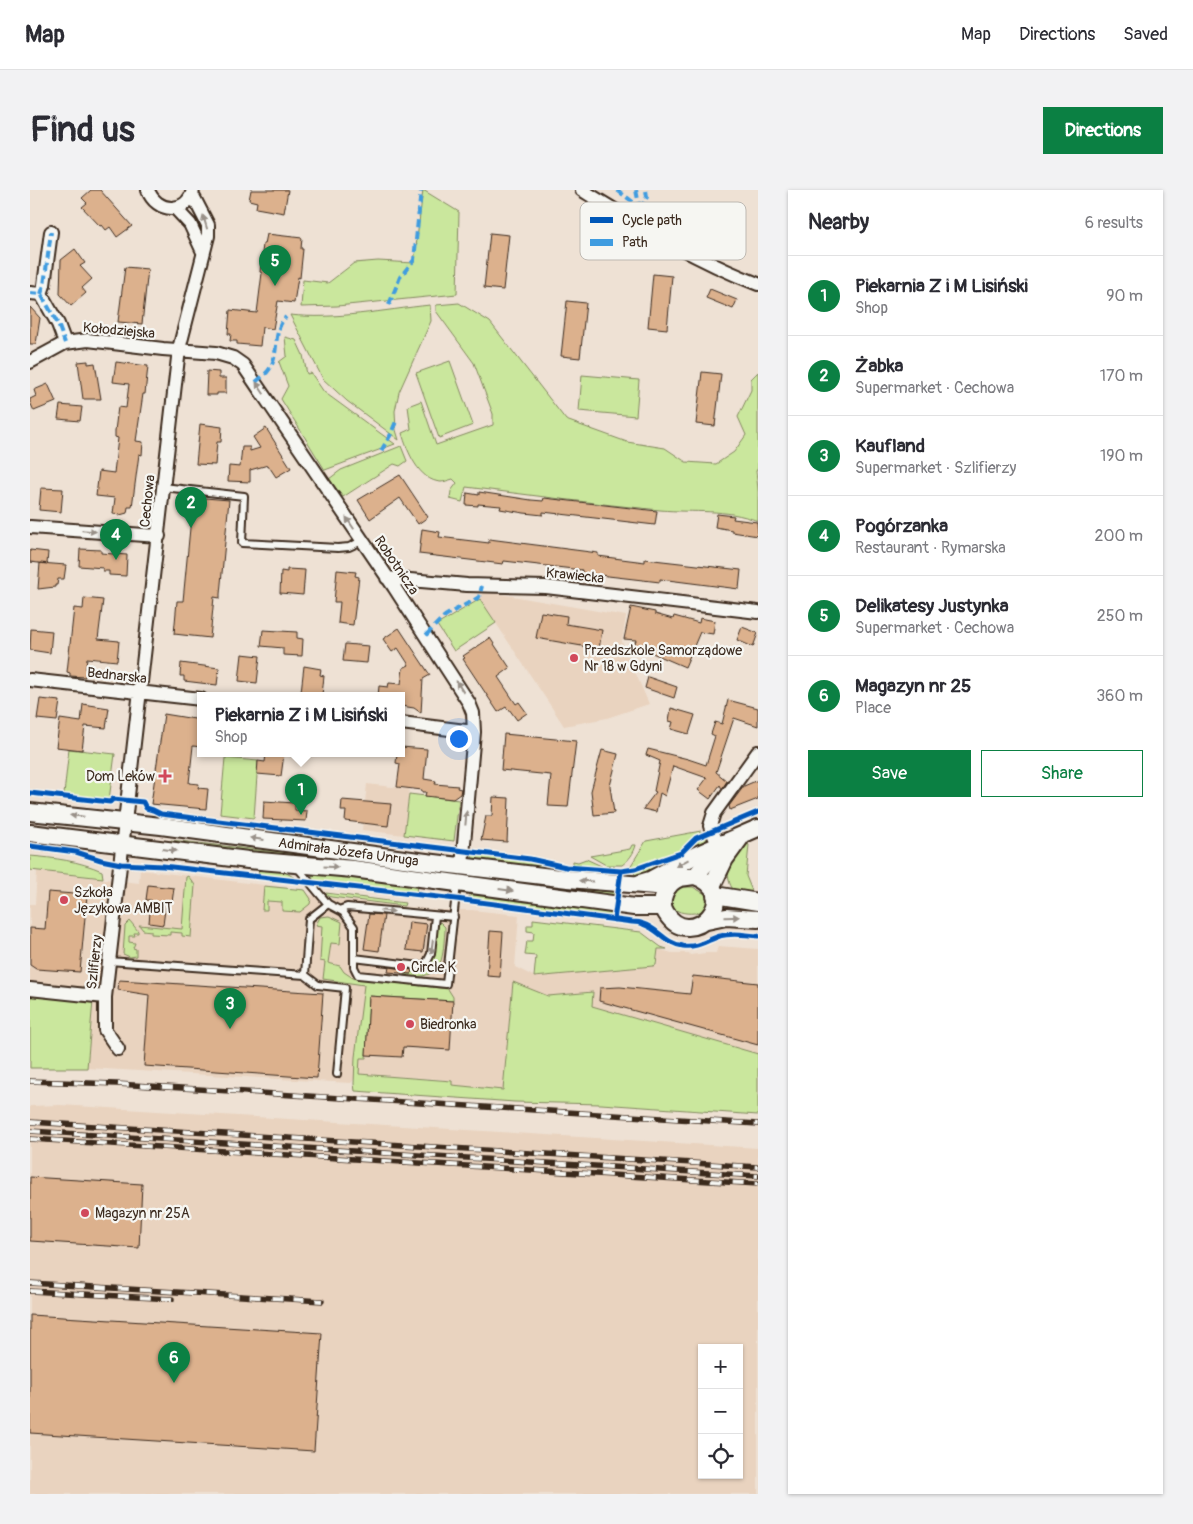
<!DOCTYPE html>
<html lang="en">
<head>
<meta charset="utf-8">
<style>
  body { margin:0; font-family:Pangolin,sans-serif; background:#f2f2f3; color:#2b2b33 }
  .controls { position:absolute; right:15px; bottom:15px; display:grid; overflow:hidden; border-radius:0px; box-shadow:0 1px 4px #0004 }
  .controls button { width:45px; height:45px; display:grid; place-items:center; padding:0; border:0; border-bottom:1px solid #e1e1e2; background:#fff; color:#2b2b33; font:25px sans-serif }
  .you { position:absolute; left:428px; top:548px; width:18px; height:18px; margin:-12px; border:4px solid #fff; border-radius:50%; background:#1a73e8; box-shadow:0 0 0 8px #1a73e833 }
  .badge { display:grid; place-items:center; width:32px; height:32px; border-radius:50%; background:#0b8043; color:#fff; font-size:16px; font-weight:700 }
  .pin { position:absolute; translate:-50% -41px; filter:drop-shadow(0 1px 2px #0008) }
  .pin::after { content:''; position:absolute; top:26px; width:18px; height:15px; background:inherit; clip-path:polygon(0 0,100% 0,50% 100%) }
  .popup { position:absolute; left:167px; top:502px; width:208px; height:65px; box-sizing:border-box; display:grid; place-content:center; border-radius:0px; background:#fff; filter:drop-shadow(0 1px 4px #0005); font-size:16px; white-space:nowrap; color:#7c7c81 }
  .popup b { font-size:19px; color:#2b2b33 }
  .popup::after { content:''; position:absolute; left:50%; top:100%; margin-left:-10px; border:10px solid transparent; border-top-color:#fff }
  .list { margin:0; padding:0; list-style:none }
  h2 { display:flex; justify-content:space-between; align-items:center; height:65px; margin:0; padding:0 20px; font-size:21px }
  h2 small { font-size:16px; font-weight:400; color:#7c7c81 }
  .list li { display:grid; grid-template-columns:32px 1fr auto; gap:15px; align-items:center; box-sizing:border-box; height:80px; padding:0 20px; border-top:1px solid #e1e1e2 }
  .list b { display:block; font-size:19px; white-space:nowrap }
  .list p { margin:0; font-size:16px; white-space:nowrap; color:#7c7c81 }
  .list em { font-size:16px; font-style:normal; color:#7c7c81 }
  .actions { display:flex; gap:10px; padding:15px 20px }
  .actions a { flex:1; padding:11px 0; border:1px solid #0b8043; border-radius:0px; text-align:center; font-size:18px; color:#0b8043 }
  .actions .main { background:#0b8043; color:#fff }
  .icon { flex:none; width:28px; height:28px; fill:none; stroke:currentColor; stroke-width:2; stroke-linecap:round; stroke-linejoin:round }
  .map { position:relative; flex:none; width:728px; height:1304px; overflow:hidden; border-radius:0px }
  header { display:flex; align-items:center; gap:30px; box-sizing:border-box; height:70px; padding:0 25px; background:#fff; border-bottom:1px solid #e1e1e2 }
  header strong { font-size:24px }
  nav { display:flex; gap:28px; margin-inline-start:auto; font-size:18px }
  .intro { display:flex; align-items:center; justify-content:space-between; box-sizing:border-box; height:120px; padding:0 30px }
  h1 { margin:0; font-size:35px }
  .button { padding:12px 22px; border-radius:0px; background:#0b8043; color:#fff; font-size:18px; font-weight:700 }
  main { display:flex; gap:30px; padding:0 30px }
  aside { flex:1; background:#fff; border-radius:0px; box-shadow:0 1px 4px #0004 }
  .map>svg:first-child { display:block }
  .built { fill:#e9d3bf; fill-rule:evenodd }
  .green { fill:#cae79d; stroke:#82885e }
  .building { fill:#dcb18d; stroke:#3b2a1e }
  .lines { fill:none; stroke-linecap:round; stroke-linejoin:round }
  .service-casing { stroke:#3b2a1e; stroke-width:10 }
  .minor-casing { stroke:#3b2a1e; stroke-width:16 }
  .tertiary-casing { stroke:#3b2a1e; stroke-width:20 }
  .service { stroke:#f6f6f2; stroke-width:6 }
  .minor { stroke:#f6f6f2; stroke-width:12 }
  .tertiary { stroke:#f6f6f2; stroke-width:16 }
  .rail-casing { stroke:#3b2a1e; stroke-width:5.5 }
  .rail { stroke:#f6f6f2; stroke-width:4; stroke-dasharray:11; stroke-linecap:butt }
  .quiet { stroke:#3f9ce0; stroke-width:4; stroke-dasharray:8 4; stroke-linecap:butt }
  .cycleway-casing { stroke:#f6f6f2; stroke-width:8 }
  .cycleway { stroke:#0057b8; stroke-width:5 }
  .oneway { fill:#989088 }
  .poi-dot { fill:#d1495b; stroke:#f6f6f2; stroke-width:2 }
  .labels { text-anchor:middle; stroke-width:4.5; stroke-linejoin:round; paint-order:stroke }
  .street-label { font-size:14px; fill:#3b2a1e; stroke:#f6f6f2 }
  .poi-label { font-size:14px; fill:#3b2a1e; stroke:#f6f6f2; text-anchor:start }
  .key { fill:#f6f6f2; stroke:#beb9b2; stroke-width:1 }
  .key-label { font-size:14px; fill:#3b2a1e }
</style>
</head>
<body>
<header>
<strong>Map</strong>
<nav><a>Map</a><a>Directions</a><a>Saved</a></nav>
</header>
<div class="intro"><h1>Find us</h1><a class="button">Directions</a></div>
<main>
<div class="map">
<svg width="728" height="1304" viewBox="0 0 728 1304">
  <rect width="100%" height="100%" fill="#eee1d4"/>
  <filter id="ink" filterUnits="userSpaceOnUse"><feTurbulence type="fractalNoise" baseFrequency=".02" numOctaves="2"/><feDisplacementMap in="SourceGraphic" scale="10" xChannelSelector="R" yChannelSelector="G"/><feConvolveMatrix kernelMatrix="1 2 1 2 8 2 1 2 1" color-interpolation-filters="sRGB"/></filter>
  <g filter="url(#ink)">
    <path class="built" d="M453 401 596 426 592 452 619 514 577 528 534 536 450 409Z
      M337 594 379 599 374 645 332 640Z
      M110 680 275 700 280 705 299 708 407 720H442L489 725 485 777 505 787 623 776 627 775 628 759 642 763H659L660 765 676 763H686L688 756 728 759V864L561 816 563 802 518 806 483 793 473 900 422 895V891L407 889 329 884 321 893 57 878 64 799 5 795 0 792V714H5L7 681 109 693Z
      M30 915 728 958V1304H0V916ZM672 1158H709V1285H672Z"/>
    <path class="green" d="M393 0 429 22 427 104 307 116 271 117 273 90 298 93 324 73 348 71 384 73Z
      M429 113 460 132 536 230 597 252 635 258 656 272 686 274 704 262 716 245 708 227 721 200V189L728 182V278L726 281 728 299V331C694 318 665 323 630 320 565 314 501 305 436 297L432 312 420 309 421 301 427 293 423 289C419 290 414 292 411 292 389 291 377 261 372 243L381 239 378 216 391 211 406 255 463 235V224L444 173 406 121V115Z
      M400 115 401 131 369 202 365 221 366 240 369 250 317 211 293 189 260 125C306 130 353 120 400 115Z
      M255 147 266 150 273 165 277 184 281 183 294 202 365 254 295 280 251 209 258 196 249 172 257 166Z
      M420 171 443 235 409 248 386 183Z
      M552 185 609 190 606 226 549 221Z
      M371 256 377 271 370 276 364 274 313 307 299 289 311 280Z
      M450 409 466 433 424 461 407 435Z
      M39 559 85 564 79 610 34 604Z
      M195 568 228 571 224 628 190 624Z
      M379 604 429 610 424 651 374 645Z
      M671 641 673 643C662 648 655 658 645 663 632 671 614 675 600 677L616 651Z
      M677 646V653L619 686 603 688 605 682 650 666 661 655Z
      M141 650 238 661 276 662 386 676 385 681 141 655Z
      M718 654 719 655 716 686 722 701 721 706 705 702C691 686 701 663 718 654Z
      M602 655H606C604 663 599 670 592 675H576L560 666 600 659Z
      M441 663 508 673 514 677 529 679 527 682 443 670Z
      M0 666C25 668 49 671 72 681L73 688 0 680Z
      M556 669 578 679 543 676V671L548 672Z
      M218 676 253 681 267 689 229 684 228 680 218 678Z
      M403 679 531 697 584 702V707L402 683Z
      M283 683 327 686 387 695 386 703 283 690 281 688Z
      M158 686 165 695 161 747 152 746V743L140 742V745L121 744V741L113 740 109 735 152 739 156 687Z
      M234 696 275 700 281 709 280 714 270 722 252 721V712L237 711V720H232Z
      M651 697H663L677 705 678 714 673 721C666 724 655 724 648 721 636 716 643 701 651 697Z
      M296 703 375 713 374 716 301 707 295 704Z
      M444 703 582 720 581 726 437 708Z
      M299 726 312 732 310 754 301 753 298 773 310 776 314 782 323 788 418 799 423 807V811L339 806 336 868H330L329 884 422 891V895L473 900 483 792 518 806 563 802 562 816 728 864V925L571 914 485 912 325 901 324 894 325 867 334 795 293 789 295 772 290 771 292 736 286 735 290 727Z
      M503 729 611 742 631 757 637 759H628L626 775 623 776 504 787 506 766 495 765 497 751H503L504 742 497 741V735H503Z
      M100 731 108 741V743H104L105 746H99V752L105 753 103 758 106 759V766L100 767 93 764 95 736Z
      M410 732 415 737V741C412 773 414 788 375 787V784H381L382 779H396L401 772 407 735Z
      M0 806 63 811 57 878H0Z"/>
    <path class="building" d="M61 0H70L102 36 87 47 80 37 76 40 72 35 70 36 52 17 57 13 52 8Z
      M221 0H258L254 23 226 18 227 12 219 10Z
      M460 43 479 45 473 100 454 98Z
      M237 44 272 48 271 59H273L270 88 268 87 264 113 248 111 243 139 232 137 230 156 207 154V151H200L201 144H198L200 120 227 123 232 83 230 82 233 54H235Z
      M45 59 55 73 50 76 62 89 52 98 56 103 41 116 30 104 31 70Z
      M95 77 118 79 112 134 88 132Z
      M623 84 642 86 637 139 618 137Z
      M680 99 707 110 703 119 676 108Z
      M537 111 556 113 550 168 531 166Z
      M0 117 10 128 6 154H0Z
      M58 171V174L65 173 71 209H53L48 172Z
      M86 172 118 176 115 204H113L106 251 113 252 112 265 109 264 102 317H98L97 323 90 325 83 324 85 308 66 306 69 281 84 283 88 248 85 247V241L88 217 96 218 99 194 83 192Z
      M177 181 189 182V188H196V203H187V205H176Z
      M672 182 691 184 685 236 666 234Z
      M18 194 26 212 4 221 0 212V209L6 206 4 200Z
      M30 215 52 217 50 231 28 229Z
      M170 234 192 237 191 252H187L185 275 166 274Z
      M236 238 261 278 246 287 238 275 220 280V292L198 291 199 276 210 277 212 257H220V261L230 258 223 247Z
      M370 285 398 327 388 334 370 308 340 329 328 310Z
      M11 298 33 299 31 322 9 320Z
      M449 302 501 310 513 311 514 308 627 321 625 335 513 322V325L494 323 470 319 471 316 448 314V316L436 315 437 303 449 305Z
      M163 307 199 310 190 404V408L184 407 180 448 144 444 147 411H153Z
      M687 324 704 326 703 329 727 332 728 346 702 342V340L685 337Z
      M392 339 410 342 409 347 459 353V349L568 363V366L615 372V369L711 380 709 399 630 389V392L552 383V380L474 371 473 374 389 364Z
      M50 359 71 360V363L97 365 96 386 79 385V381H73V378L49 376Z
      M0 360 18 362 17 374 0 372Z
      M10 373 36 375 34 389H28L27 395H25V397L8 399Z
      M257 379 275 380 273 405 250 403 251 381 257 382Z
      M307 380 326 382 325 386 329 387 323 435 308 433 310 412H304Z
      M54 408 73 410 68 449 89 451 87 471 57 468 55 487 40 486V483L37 482 44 418 53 419Z
      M601 417 625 422V424L643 429 644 426 669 433 670 428 685 431 683 444 670 442 655 477 606 456 604 455 606 450 594 449Z
      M511 422 537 426 536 434 572 440 569 459 506 448Z
      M712 437 728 443 723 457 707 450Z
      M369 438 400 485 393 489 391 523 384 518 371 516V506H348L349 496 358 497 359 493 371 494 373 478 379 475 368 458 362 462 353 449Z
      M1 439 22 441 20 463 0 460Z
      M233 440 267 442V448L273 449 272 466 253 465V458L231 456Z
      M460 448 480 478 468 487 486 514 489 512 497 523 487 530 479 519 478 520 476 517 468 522 433 469 435 468 433 466Z
      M315 454 339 456 337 473 313 471Z
      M212 464 230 466 227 493 209 491Z
      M151 473 189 478 187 495 154 491V486H150Z
      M274 476 291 479 290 485 294 486 292 505 271 502Z
      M618 487 647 497 644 508 615 498Z
      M10 509 30 511 27 531 7 529Z
      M698 510 728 518V536L704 528 686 582 697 591 692 599 690 595 680 609 668 600 677 588 643 576 635 606 630 603 626 622 613 619 626 602 624 601 630 571 616 565 618 559 658 569 676 575 685 546 681 544 685 532 692 534Z
      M53 514 79 518 76 538 55 536 52 560 26 557 30 529 51 532Z
      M641 518 665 525 659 544 641 539 643 532 639 531Z
      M134 524 171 530V557L163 556 159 593 169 594 168 598 178 599 176 619 121 614Z
      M474 544 546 551 538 617 518 616 521 585 471 580Z
      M371 557 397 559 394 589 406 591 405 594 428 596 427 598 431 599 430 604 423 609 395 606 396 602H392V600L367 597 370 574 366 573 367 564H371Z
      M572 560 588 564 580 596 584 623 564 625 561 601Z
      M236 564H254L251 586 227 584 228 571 235 572Z
      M728 590V609L700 620 699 616 714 596Z
      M463 607 479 608 477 652 451 650 456 626H462Z
      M312 610 361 614 358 636 315 631 316 621H311Z
      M234 611 265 613V620L277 621 276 631 233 629Z
      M118 695 144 698 142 712H136L133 735 119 733 121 710H116Z
      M18 702 57 705 50 782 6 779 0 775V738L15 739Z
      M339 724 354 725 349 761 334 759Z
      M379 732 397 734 393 762 376 760Z
      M460 741 473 742 470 787 457 786Z
      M359 777 382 780 381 784 358 782Z
      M663 786 728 793V855L569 811 570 798 590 797 660 804Z
      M89 790 293 803 287 888 114 876 119 805 88 800Z
      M339 806 423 811 420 860 373 857 372 867 336 865Z
      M0 987 112 994 109 1058 0 1051Z
      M0 1125 292 1143 284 1261 0 1243Z"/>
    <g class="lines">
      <defs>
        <path id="service" d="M133 297 214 306 212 353 308 358 319 357 332 351
          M267 677 298 714 313 722 324 737V777L328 785 416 794 427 694
          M309 720 317 717 424 727
          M324 768 390 776 396 774 401 764 405 726
          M79 771 275 785 279 729 298 714
          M275 785 288 795 315 798 307 884"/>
        <path id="minor" d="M118 0C126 23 157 25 163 0
          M552 0C609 35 665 70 728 94
          M145 18 160 34 173 62
          M0 103 11 104 28 134 35 153
          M11 104 14 95 21 42
          M0 172 35 153 58 150 133 159 186 163 203 168 213 175 364 397 439 513 443 523 444 542 432 676
          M0 337 129 346
          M357 388 437 395 516 397 728 422
          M0 490 171 509
          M371 533 444 542
          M688 655 680 636 684 623 728 562
          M0 799 75 807
          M88 859 75 840V807L149 159 178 46V35L162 4"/>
        <g id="tertiary">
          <path id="s1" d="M0 622 131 636 396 672 538 689 638 697"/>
          <path d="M0 643 218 670 323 679 604 717H633"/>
          <path d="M665 686C716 704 661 764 636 723 628 711 636 693 650 688 654 687 660 687 665 686Z"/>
          <path d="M665 686 692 656"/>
          <path d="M610 693 620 690 668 664 728 638"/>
          <path d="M682 696 695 669 711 647"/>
          <path d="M685 705 728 712"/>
          <path d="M677 731 696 727 728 729"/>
        </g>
      </defs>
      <use href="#service" class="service-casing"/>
      <use href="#minor" class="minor-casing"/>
      <use href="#tertiary" class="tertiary-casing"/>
      <use href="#service" class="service"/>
      <use href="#minor" class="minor"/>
      <use href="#tertiary" class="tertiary"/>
      <defs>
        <path id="rail" d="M0 891 87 894 728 934
          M0 932 728 977
          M0 941 728 986
          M0 949 728 994
          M0 1093 292 1111
          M0 1101 142 1109"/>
      </defs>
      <use href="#rail" class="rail-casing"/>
      <use href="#rail" class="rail"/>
      <path class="quiet" d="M587 0 603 12 619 31
        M606 0 610 19
        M610 19 617 7 616 0
        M0 103 11 104 28 134 35 153
        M11 104 14 95 21 42
        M359 115 370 87 384 70 391 0
        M226 192C230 188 235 185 238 181 251 165 241 141 256 127
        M351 261 360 246 367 229
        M396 445C404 438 410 428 420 423 430 417 440 413 449 407L452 396"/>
      <defs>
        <path id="cycleway" d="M0 603 80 612 83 609 113 612 116 618 123 620 131 624 500 669 536 677 591 681
          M0 656 46 662 71 670 91 674 133 676 426 709 602 732C606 732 610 732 613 734 629 739 634 753 653 756 668 758 677 750 690 746 702 742 715 745 728 746
          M584 730 591 681 605 679 645 665 651 663 666 648 728 622"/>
      </defs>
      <use href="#cycleway" class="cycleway-casing"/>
      <use href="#cycleway" class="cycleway"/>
    </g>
    <defs><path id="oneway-solid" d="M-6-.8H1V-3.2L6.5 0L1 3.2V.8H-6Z" transform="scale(1.25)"/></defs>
    <g class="oneway">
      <use href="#oneway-solid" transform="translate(175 32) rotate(-107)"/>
      <use href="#oneway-solid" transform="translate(230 198) rotate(-124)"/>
      <use href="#oneway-solid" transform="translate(320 333) rotate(-124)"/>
      <use href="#oneway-solid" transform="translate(59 341) rotate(5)"/>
      <use href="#oneway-solid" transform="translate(430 497) rotate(-122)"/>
      <use href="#oneway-solid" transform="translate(47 626) rotate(-174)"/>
      <use href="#oneway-solid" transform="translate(436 628) rotate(-85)"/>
      <use href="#oneway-solid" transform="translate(227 649) rotate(-172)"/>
      <use href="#oneway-solid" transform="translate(140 660) rotate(7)"/>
      <use href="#oneway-solid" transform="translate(652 673) rotate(151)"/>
      <use href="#oneway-solid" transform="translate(301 677) rotate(4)"/>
      <use href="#oneway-solid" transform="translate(556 691) rotate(-176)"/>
      <use href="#oneway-solid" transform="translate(476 700) rotate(8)"/>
      <use href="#oneway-solid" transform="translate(357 721) rotate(6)"/>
      <use href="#oneway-solid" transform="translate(702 727) rotate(-1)"/>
      <use href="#oneway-solid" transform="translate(402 757) rotate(97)"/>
    </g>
  </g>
  <g class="poi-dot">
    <circle cx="544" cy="468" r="5"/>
    <path d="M132.5 578.5h5v5h5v5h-5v5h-5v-5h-5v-5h5z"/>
    <circle cx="34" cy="710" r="5"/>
    <circle cx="371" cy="777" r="5"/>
    <circle cx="380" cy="834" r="5"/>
    <circle cx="55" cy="1023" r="5"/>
  </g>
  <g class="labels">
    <g class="street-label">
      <text transform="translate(89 140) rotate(5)" y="5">Kołodziejska</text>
      <text transform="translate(117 311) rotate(-84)" y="5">Cechowa</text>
      <text transform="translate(367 375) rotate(56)" y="5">Robotnicza</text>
      <text transform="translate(545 385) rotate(6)" y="5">Krawiecka</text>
      <text transform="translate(87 485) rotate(6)" y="5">Bednarska</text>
      <text dy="5" stroke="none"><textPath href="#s1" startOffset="321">Admirała Józefa Unruga</textPath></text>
      <text transform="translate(64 772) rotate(-84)" y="5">Szlifierzy</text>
    </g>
    <g class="poi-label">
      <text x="554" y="465">Przedszkole Samorządowe<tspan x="554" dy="16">Nr 18 w Gdyni</tspan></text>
      <text x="125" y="591" text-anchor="end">Dom Leków</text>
      <text x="44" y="707">Szkoła<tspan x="44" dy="16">Językowa AMBIT</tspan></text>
      <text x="381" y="782">Circle K</text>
      <text x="390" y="839">Biedronka</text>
      <text x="65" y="1028">Magazyn nr 25A</text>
    </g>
  </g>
  <rect x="550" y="12" width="166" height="58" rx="8" class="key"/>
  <rect x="560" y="27" width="23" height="6" fill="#0057b8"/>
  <rect x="560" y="49" width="23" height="7" fill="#3f9ce0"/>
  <g class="key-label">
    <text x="592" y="35">Cycle path</text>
    <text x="592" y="57">Path</text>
  </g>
</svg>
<div class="controls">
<button>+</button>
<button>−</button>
<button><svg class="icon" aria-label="locate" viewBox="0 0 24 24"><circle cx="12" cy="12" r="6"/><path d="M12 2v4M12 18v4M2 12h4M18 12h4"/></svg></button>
</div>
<div class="you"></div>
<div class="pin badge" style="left:271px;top:625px">1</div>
<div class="popup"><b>Piekarnia Z i M Lisiński</b>Shop</div>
<div class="pin badge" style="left:161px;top:338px">2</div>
<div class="pin badge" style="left:200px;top:839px">3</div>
<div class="pin badge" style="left:86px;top:370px">4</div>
<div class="pin badge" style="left:245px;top:96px">5</div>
<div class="pin badge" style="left:144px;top:1193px">6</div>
</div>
<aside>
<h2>Nearby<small>6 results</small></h2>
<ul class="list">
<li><span class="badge">1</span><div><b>Piekarnia Z i M Lisiński</b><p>Shop</p></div><em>90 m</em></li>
<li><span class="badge">2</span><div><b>Żabka</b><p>Supermarket · Cechowa</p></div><em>170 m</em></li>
<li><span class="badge">3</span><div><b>Kaufland</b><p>Supermarket · Szlifierzy</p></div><em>190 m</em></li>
<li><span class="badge">4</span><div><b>Pogórzanka</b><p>Restaurant · Rymarska</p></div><em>200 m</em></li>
<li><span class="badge">5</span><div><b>Delikatesy Justynka</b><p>Supermarket · Cechowa</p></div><em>250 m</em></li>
<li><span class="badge">6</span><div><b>Magazyn nr 25</b><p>Place</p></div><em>360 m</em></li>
</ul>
<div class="actions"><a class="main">Save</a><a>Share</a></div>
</aside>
</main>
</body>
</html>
